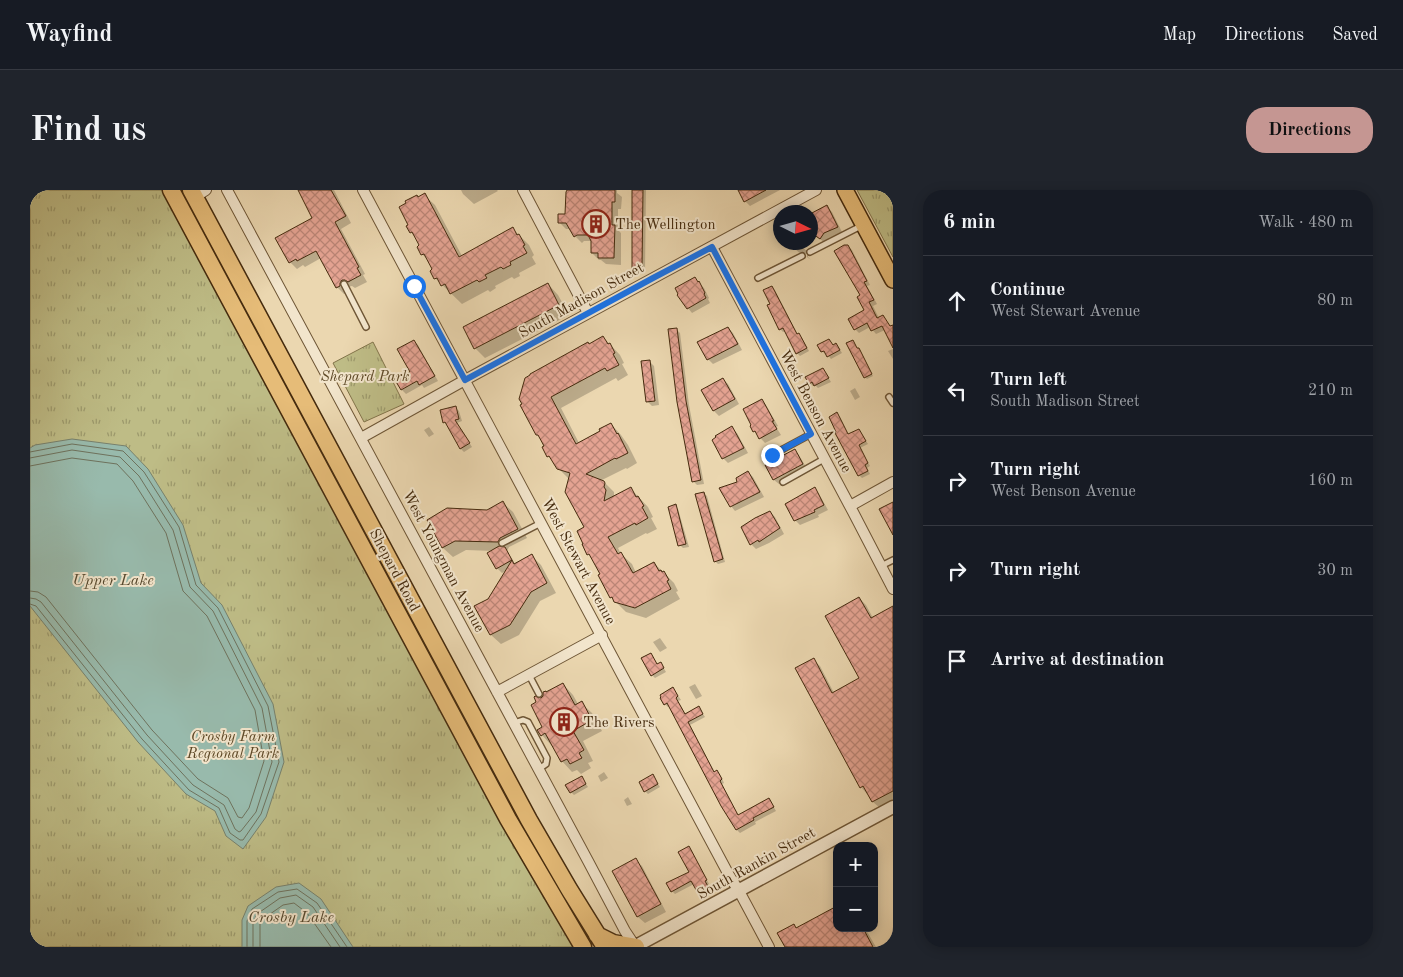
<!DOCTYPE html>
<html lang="en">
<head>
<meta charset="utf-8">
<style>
  body { margin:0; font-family:"Old Standard TT",serif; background:#20242c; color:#f1f3f6 }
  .controls { position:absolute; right:15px; bottom:15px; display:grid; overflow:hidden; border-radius:10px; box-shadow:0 2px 12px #0003 }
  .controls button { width:45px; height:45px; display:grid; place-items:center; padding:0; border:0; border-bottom:1px solid #363941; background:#171b24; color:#f1f3f6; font:25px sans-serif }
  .compass { position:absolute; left:743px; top:15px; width:45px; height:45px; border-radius:50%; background:#171b24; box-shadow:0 2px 12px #0003; rotate:95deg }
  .stop { position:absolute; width:15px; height:15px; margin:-11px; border:4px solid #1a73e8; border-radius:50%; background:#fff }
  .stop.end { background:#1a73e8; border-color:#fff; box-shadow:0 1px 5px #0008 }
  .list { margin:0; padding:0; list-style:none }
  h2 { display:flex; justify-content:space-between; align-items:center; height:65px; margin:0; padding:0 20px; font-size:21px }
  h2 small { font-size:16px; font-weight:400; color:#9ea1a6 }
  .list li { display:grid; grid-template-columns:32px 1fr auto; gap:15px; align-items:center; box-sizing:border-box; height:90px; padding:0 20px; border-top:1px solid #363941 }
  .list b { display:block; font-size:19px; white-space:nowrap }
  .list p { margin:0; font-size:16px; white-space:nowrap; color:#9ea1a6 }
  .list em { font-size:16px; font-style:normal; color:#9ea1a6 }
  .icon { flex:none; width:28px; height:28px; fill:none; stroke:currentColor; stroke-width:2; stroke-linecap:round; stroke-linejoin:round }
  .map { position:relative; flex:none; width:863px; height:757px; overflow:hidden; border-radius:20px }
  header { display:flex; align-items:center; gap:30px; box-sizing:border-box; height:70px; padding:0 25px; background:#171b24; border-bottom:1px solid #363941 }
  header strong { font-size:24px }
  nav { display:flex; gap:28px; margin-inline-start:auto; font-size:18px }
  .intro { display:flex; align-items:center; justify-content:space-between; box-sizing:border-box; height:120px; padding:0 30px }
  h1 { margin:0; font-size:35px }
  .button { padding:12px 22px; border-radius:20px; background:#c59692; color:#111; font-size:18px; font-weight:700 }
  main { display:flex; gap:30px; padding:0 30px }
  aside { flex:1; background:#171b24; border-radius:20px; box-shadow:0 2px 12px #0003 }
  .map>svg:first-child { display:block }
  .park { fill:url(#park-tufts); stroke:#82744a }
  .water { fill:#98baac; stroke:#77816d }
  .shadow { fill:#0003 }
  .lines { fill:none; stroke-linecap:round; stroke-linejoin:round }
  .shore { stroke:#6e725d; stroke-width:1 }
  .building { fill:url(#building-cross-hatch); stroke:#452b0e }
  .service-casing { stroke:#6e5636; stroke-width:8 }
  .minor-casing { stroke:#6e5636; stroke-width:12 }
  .tertiary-casing { stroke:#6e5636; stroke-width:15 }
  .primary-casing { stroke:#452b0e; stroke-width:18 }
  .trunk-casing { stroke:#452b0e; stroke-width:19 }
  .service { stroke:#f2e5cc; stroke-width:5 }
  .minor { stroke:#f2e5cc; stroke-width:10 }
  .tertiary { stroke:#f2e5cc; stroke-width:12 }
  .primary { stroke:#e6bc78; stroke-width:15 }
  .trunk { stroke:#e6bc78; stroke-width:16 }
  .route { stroke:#1a73e8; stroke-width:6 }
  .labels { text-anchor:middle; stroke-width:4; stroke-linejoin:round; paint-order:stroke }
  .poi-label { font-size:15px; fill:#452b0e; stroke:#f2e5cc; text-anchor:start }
  .street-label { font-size:15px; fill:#452b0e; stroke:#f2e5cc }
  .park-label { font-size:15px; font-style:italic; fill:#5d4826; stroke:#f2e5cc }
  .water-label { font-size:16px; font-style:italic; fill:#56482e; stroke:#f2e5cc }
</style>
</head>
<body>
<header>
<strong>Wayfind</strong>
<nav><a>Map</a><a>Directions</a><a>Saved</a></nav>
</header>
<div class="intro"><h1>Find us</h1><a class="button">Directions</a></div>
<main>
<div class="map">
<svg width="863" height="757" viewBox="0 0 863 757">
  <defs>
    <pattern id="park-tufts" width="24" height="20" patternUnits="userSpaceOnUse" patternTransform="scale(1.25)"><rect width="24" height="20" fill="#bebc86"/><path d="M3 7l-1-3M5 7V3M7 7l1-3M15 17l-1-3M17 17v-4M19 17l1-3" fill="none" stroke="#9c996c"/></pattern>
    <pattern id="building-cross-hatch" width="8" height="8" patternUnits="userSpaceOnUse" patternTransform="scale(1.25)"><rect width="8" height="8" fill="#e4a392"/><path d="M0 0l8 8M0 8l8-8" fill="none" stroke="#bb8576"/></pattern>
  </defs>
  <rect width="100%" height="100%" fill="#ebd7b0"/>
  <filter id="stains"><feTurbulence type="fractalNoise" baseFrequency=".004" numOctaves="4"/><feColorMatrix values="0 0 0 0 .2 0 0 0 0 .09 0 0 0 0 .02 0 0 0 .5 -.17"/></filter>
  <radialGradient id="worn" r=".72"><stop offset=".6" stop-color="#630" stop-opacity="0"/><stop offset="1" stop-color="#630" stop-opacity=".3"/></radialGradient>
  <path class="park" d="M0 0H132L544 757H0Z
    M827 0H863V67Z
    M343 152 374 214 334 232 303 173Z"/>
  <path class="water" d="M42 249 96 256 118 279 153 335 171 393 192 415 243 514 254 572 236 627 213 659 196 646 185 621 156 604 108 552 0 416V258L5 255Z
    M269 693 291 709 323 757H212V730L218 716 246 697Z"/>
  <path class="shadow" d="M269 0H304L321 33 311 39 335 84 333 85 337 92 325 98 322 96 318 97 316 101V103L314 104 307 97 291 68 275 77 273 75 267 79 260 72 284 29Z
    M431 0H467L468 1 444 14 433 4Z
    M537 0H587V3L592 7 591 19H588V40L591 43V75L576 74 571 70H569L562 63V51H554L552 53 545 46 541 39H536L529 32 536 25Z
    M605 0H616L615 82H607L603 79Z
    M709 0H750L720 16 715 11Z
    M394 5 405 15 432 66 483 39 499 55 504 65 502 67 506 74 489 83 490 86 484 89 482 87 465 96 466 98 460 102 458 100 432 114 405 88 399 71 392 64 391 56 387 49 381 42 380 35 388 8Z
    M797 17 802 22 812 42 799 48 795 53 781 42Z
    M769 54 779 63 778 67 781 70 777 67V64L772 65 765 59Z
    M818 56 822 60 840 95 837 96 847 114 843 116 849 128 852 126 861 137 863 136V155L855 140 846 144 840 137 829 143 825 139 835 121Z
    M665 89 674 98 679 108 678 109 680 113 662 123 658 118Z
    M518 94 528 105 539 125 455 168 445 158Z
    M742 97 745 100 768 145 772 148 779 161 770 166 767 163 756 141 753 142 750 139 741 114Z
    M698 138 703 143 712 160 683 174 678 169Z
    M647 140 650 143 659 215 674 294 667 295 663 291Z
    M573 147 590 165 594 173 592 174 598 185 588 191 586 188 531 218 549 253 571 241 581 234 591 245 598 255 607 273 597 279 596 278 572 290 584 302V307L600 298 618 317 623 327 621 328 627 339 617 344 616 343 588 358 591 364 602 374 606 383 624 373 644 393 648 401 646 402 650 409 616 428 596 422 581 407 572 385 553 355 555 338 540 290 528 278 524 271 518 266 516 257 512 249 507 245 491 215Z
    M799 150 804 156 806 155 809 158 812 163 801 169 797 164H795L792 161Z
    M384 151 388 155 408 191 394 198 392 195 376 204 372 200 381 183Z
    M828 159 830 161 843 186 837 189 835 187Z
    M863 159V169L858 161Z
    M619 171 624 176 629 215 622 216 617 211Z
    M793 179 801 192 788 198 785 195 783 196 780 193Z
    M693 189 698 194 709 214 689 226 684 221Z
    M825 198 830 207 825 210 820 201Z
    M732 210 736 215 748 236 746 237 751 245 735 253 724 241Z
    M426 218 429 221 432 231 427 233 442 257 434 262 431 259 418 235 414 232Z
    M807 224 810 227 819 245 829 240 838 254 830 258 840 276 837 278 840 284 832 288 829 285Z
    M399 237 404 244 399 247 394 240Z
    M702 238 707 243 718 263 698 273 693 268Z
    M764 260 769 265 777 279 749 294 744 290 736 275Z
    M718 282 723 287 734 307 705 321 701 316 709 293Z
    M785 299 789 304 798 320 788 325 789 327 770 335 765 330Z
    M673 303 677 306 695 372 688 374 685 371Z
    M473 313 483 322 497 348 479 357 477 361 485 374 502 366 511 375 526 403 510 411 489 445 471 454 461 445 446 417 459 410 478 380 472 383 467 378 464 361 436 360 423 367 413 358 398 330 457 321Z
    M645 316 648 319 659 357 653 358 650 355Z
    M740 322 745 327 754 344 739 353 726 359 721 354Z
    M829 408 836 415 843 428 861 418 863 420V611L850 618 843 612 839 603 837 604 831 597 783 470 790 476 804 503 830 489Z
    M630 448 637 458 630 462 623 452Z
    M621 464 628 475 633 477 636 482 625 488 622 485Z
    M533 494 543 505 548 514 551 513 562 523 572 541 553 551 563 571 558 573 561 578 551 584 547 580 542 582 532 571 522 556 512 545 514 538 511 509Z
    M665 494 672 506 666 509 659 497Z
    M643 498 651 510 648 511 656 525 669 518 675 527 660 535 685 583 687 582 690 584 694 593 692 594 708 626 739 609 746 621 725 632 726 634 710 643 707 640 640 516 638 517 635 514Z
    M574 582 578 588 571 592 568 586Z
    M623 586 630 597 618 604 615 601Z
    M552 588 558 597 544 605 541 602Z
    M598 607 602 614 597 616 594 610Z
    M658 657 661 660 679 694 677 695 682 703 673 708 664 694 645 704 642 701 661 682Z
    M605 670 612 676 636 722 615 733 608 727 583 682Z
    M835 738 846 757H756L766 739Z"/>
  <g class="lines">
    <path class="shore" d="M0 262 42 254 93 261 114 282 149 337 166 395 188 418 238 516 249 572 231 624 213 650H210L200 643 189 618 159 600 112 549 6 416 0 414
      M0 268 42 260 90 267 109 286 143 340 160 397 183 421 232 518 242 572 226 622 211 641 209 642 205 639 194 615 163 595 117 545 11 412 6 409 0 408
      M0 276 42 268 87 274 103 291 136 343 153 401 177 426 225 520 234 571 219 618 212 628 208 627 198 608 168 589 122 540 16 407 8 402 0 401
      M217 757V731L222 719 248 702 267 699 287 713 317 757
      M223 757V733L227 724 250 708 266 705 283 717 310 757
      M230 757V734L233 729 253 715 264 713 277 723 301 757"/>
  </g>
  <path class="building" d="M268 0H301L316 26 305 32 329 77 327 78 331 85 318 92 315 90H312L310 93V96L306 98 286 61 267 71 266 69 259 73 245 48 282 28Z
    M537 0H585V12H582V35H585L584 68H568V63H561V51L558 45H547L544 47 536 33H528V24H535L536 2Z
    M602 0H613L612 79H602Z
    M708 0H736L714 12Z
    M395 3 429 67 483 37 487 45 489 44 495 55 493 56 497 63 480 72 481 75 473 79 471 77 455 85 457 88 449 92 447 90 420 104 415 94 411 96 407 88 404 89 400 81 402 79 394 64 391 65 387 57 389 55 382 42 380 43 376 36 378 35 369 17 376 13 375 11 387 5 388 7Z
    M797 15 808 37 794 43 790 49 780 42V24Z
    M814 55H818L837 91 834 92 844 110 839 112 847 128 853 125 860 136 863 135V158L852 136 841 141 837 133 824 140 818 129 834 120 827 107 830 105 804 61Z
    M665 87 668 92 669 91 675 103 674 104 676 108 657 119 647 105 648 104 645 98Z
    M518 93 529 115 444 159 433 137Z
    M742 96 767 144 769 143 777 158 766 164 753 138 749 140 737 115 740 114 733 100Z
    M698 137 708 154 677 170 667 152Z
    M647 138 656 211 671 290 662 292 647 212 638 139Z
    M573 146 578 154 580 153 585 163 583 164 589 175 577 181 575 178 521 207 546 254 570 241 569 239 581 233 587 244 588 243 598 263 586 269 585 268 556 284 574 291 575 293 574 297 576 300 574 311 601 297 606 307 608 306 614 316 612 317 618 328 606 335 605 333 578 347 588 364 591 362 603 383 624 372 629 381 631 380 632 382 634 381 639 390 637 391 641 399 605 418 584 412 582 407 580 408 568 385 570 384 559 364 557 365 552 354H553L547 341 554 337 535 302 540 283 527 279 519 266 517 267 512 257 514 256 508 245H506L490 215 492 214 489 209 495 188 500 185V184L558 152 559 154Z
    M799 149 803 155 806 153 810 160 797 167 794 161 791 162 787 155Z
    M384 150 405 186 389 195 387 191 371 200 365 190 380 182 367 159Z
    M823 150 827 158H829L842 184 834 188 816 153Z
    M620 170 625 211 616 212 611 171Z
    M793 178 799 188 784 196 782 192 779 194 775 187Z
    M693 188 705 209 683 221 671 200Z
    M732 209 744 231H742L747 239 729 249 725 241 723 242 720 236 721 235 713 219Z
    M426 216 429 229 425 230 440 253 430 259 415 232 413 233 410 220Z
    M807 222 818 244 829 239 836 251 829 255 838 273 835 275 838 281 828 286 805 243 806 242 799 227Z
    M702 236 714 258 692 269 682 250 686 247 685 246Z
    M765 259 773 274 743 290 735 275Z
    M718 281 730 302 700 317 689 298 707 292 706 288Z
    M785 297 794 315 784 320 785 322 764 331 755 314Z
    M674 302 693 369 684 372 665 304Z
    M473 311 488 339 470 348 468 352 425 351 412 358 397 330 417 318 457 320Z
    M863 312V345L849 319Z
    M646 314 656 354 648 356 638 317Z
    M740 321 750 338 729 352 728 350 720 355 711 337 725 328Z
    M469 356 475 357 482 370 466 379 457 363Z
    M502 364 517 393 501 402 480 435 460 445 444 416 458 409 482 370 484 374Z
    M829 407 841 428 863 416V601L842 612 833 596 830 598 765 478 784 468 802 503 829 488 795 426Z
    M621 463 627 474 631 472 634 478 621 486 611 468Z
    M533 493 545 515 552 511 562 530 543 541 554 560 549 563 552 568 540 574 537 569 531 572 515 543 511 546 507 540 512 537 501 515 506 512 504 507 505 506 511 508 513 506V502L516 501V502Z
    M643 497 648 506 646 508 655 524 669 516 673 524 658 532 684 582 687 580 692 589 690 591 708 625 739 608 744 617 723 628 724 630 706 640 691 616 637 513 634 515 630 508 631 507 630 505Z
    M623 584 628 594 614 602 609 592Z
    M552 586 556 594 540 603 535 595Z
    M659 656 677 690 675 691 680 700 669 705 661 691 641 702 636 693 659 682 648 662Z
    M606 668 631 714 607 727 582 681Z
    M807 716V738H833L843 757H755L747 743 764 734 766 738Z"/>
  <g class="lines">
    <defs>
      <path id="service" d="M780 62 831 36
        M728 88 772 66
        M314 94 336 137
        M859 207 863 213
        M742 265 781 244
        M753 292 794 269
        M472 353 511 333
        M851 376 863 370
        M499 485 509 504
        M484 533 493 530 498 532 517 568 516 574 509 579"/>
      <path id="minor" d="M197 0 558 671 595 741 605 756
        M333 0 700 687 709 701 739 757
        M493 0 558 123
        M165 7 176 0
        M682 57 823 322 863 399
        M331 248 435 190 786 0
        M820 316 863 292
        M467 502 572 445"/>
      <path id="tertiary" d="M604 757 863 617"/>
      <path id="primary" d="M815 0 863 90"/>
      <path id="trunk" d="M141 0 478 629 553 757
        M161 0 499 630 539 699 575 757
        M567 745 583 753 606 757"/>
    </defs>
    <use href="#service" class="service-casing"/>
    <use href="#minor" class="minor-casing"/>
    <use href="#tertiary" class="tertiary-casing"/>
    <use href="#primary" class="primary-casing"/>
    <use href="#trunk" class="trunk-casing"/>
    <use href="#service" class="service"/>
    <use href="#minor" class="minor"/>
    <use href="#tertiary" class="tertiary"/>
    <use href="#primary" class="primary"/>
    <use href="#trunk" class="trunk"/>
  </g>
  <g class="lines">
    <path class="route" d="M384 96 435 190 623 88 682 57 781 244 742 265"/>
  </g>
  <defs>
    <symbol id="building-ring" viewBox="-11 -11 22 22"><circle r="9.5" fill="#f2e5cc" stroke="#8f2418" stroke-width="1.5"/><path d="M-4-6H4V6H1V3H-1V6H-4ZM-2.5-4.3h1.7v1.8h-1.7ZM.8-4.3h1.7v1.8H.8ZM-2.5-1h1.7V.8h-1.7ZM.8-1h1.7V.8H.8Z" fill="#8f2418"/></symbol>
  </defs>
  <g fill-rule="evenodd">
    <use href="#building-ring" x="550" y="18" width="32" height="32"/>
    <use href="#building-ring" x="518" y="516" width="32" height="32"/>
  </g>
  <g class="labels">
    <g class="poi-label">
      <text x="585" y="39">The Wellington</text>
      <text x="553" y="537">The Rivers</text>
    </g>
    <g class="street-label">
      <text transform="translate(551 110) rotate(-29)" y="5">South Madison Street</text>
      <text transform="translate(786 221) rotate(62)" y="5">West Benson Avenue</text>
      <text transform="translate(414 371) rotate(62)" y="5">West Youngman Avenue</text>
      <text transform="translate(549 371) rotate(62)" y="5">West Stewart Avenue</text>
      <text transform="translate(365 380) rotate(62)" y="5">Shepard Road</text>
      <text transform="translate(726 673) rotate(-29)" y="5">South Rankin Street</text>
    </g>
    <g class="park-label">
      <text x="335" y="191">Shepard Park</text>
      <text x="203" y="551">Crosby Farm<tspan x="203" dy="17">Regional Park</tspan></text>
    </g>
    <g class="water-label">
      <text x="83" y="395">Upper Lake</text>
      <text x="261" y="732">Crosby Lake</text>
    </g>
  </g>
  <rect width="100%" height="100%" filter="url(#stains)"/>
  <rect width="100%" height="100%" fill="url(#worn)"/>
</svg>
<div class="controls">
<button>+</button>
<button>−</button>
</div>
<svg class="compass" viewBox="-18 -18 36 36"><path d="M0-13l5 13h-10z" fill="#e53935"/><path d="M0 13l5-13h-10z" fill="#9ea1a6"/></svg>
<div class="stop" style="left:384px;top:96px"></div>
<div class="stop end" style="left:742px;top:265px"></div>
</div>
<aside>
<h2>6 min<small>Walk · 480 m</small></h2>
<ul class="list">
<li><svg class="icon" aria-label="ahead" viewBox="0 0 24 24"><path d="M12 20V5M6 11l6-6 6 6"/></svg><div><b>Continue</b><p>West Stewart Avenue</p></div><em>80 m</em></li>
<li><svg class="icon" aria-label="left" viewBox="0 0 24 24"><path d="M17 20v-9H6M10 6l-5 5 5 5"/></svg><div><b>Turn left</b><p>South Madison Street</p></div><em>210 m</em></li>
<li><svg class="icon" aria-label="right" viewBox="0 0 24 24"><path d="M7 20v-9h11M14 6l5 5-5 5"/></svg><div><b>Turn right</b><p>West Benson Avenue</p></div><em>160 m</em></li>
<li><svg class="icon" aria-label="right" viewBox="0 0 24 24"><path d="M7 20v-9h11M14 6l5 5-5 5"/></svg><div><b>Turn right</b></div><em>30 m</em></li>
<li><svg class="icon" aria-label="arrive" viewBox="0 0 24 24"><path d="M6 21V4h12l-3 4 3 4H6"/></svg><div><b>Arrive at destination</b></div></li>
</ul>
</aside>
</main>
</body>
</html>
